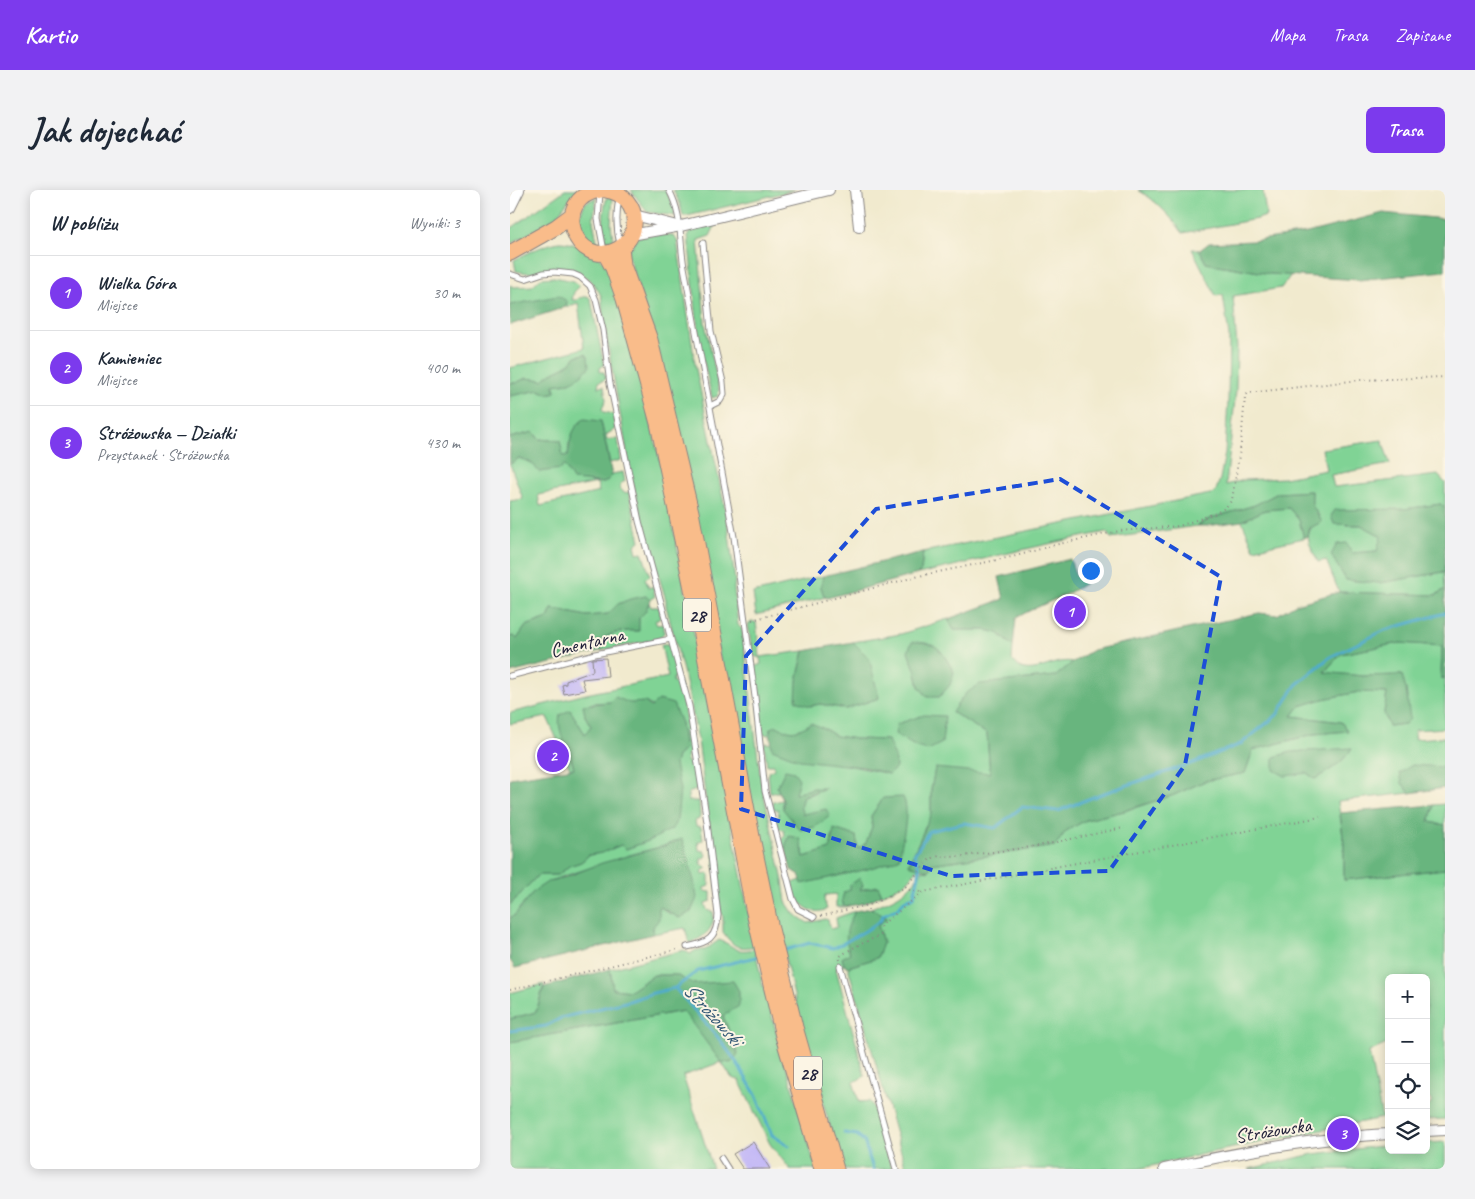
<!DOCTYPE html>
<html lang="pl">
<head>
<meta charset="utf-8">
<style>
  body { margin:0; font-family:Caveat,sans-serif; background:#f2f2f3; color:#1f2937 }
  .controls { position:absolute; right:15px; bottom:15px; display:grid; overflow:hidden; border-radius:8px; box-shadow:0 2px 12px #0003 }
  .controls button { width:45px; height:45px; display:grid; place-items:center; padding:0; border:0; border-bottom:1px solid #e0e1e3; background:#fff; color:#1f2937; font:25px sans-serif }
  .you { position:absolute; left:580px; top:380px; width:18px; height:18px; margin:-12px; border:4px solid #fff; border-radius:50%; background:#1a73e8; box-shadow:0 0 0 8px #1a73e833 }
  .badge { display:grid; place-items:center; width:32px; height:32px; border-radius:50%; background:#7c3aed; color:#fff; font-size:16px; font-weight:700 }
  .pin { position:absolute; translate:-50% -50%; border:2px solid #fff; box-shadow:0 1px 5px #0006 }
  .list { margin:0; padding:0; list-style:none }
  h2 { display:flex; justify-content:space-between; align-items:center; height:65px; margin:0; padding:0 20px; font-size:21px }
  h2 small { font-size:16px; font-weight:400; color:#747a83 }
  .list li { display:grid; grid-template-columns:32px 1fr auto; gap:15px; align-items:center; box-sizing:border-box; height:75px; padding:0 20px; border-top:1px solid #e0e1e3 }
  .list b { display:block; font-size:19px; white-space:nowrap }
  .list p { margin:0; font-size:16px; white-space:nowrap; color:#747a83 }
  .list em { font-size:16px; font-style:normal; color:#747a83 }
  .icon { flex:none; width:28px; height:28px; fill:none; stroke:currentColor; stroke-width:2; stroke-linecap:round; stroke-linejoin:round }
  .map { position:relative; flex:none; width:935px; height:979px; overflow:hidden; border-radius:8px }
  header { display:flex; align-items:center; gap:30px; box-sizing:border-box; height:70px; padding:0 25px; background:#7c3aed; color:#fff }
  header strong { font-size:24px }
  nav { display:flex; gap:28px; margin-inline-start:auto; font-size:18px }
  .intro { display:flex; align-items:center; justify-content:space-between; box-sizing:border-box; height:120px; padding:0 30px }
  h1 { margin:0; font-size:35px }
  .button { padding:12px 22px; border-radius:8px; background:#7c3aed; color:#fff; font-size:18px; font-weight:700 }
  main { display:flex; gap:30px; padding:0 30px }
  aside { flex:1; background:#fff; border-radius:8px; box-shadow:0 2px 12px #0003 }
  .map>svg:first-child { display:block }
  .green { fill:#80d395; stroke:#517a68; fill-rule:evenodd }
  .forest { fill:#68b57e; stroke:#456c5c }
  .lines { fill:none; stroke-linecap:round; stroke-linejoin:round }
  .stream { stroke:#50acce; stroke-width:3 }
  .building { fill:#c3b8f6 }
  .lane-casing { stroke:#8a8684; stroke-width:7 }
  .street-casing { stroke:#8a8684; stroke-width:12 }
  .primary-casing { stroke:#8a8684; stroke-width:17 }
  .path { stroke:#8a8684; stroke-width:2; stroke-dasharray:1 4; stroke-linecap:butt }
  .lane { stroke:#fff; stroke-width:5 }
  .street { stroke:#fff; stroke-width:10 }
  .primary { stroke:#f9bc8a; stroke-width:15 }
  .marked { fill:none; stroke:#1d4ed8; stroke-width:4; stroke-dasharray:10 6; stroke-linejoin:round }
  .labels { text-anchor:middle; stroke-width:4; stroke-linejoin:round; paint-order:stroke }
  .shield { fill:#fcf5e5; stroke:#63616e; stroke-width:1 }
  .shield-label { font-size:19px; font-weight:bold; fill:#22223b }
  .street-label { font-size:20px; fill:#22223b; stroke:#fcf5e5 }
  .water-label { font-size:21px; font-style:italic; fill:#345976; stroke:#fcf5e5 }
</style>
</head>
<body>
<header>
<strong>Kartio</strong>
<nav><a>Mapa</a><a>Trasa</a><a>Zapisane</a></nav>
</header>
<div class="intro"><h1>Jak dojechać</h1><a class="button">Trasa</a></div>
<main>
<aside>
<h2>W pobliżu<small>Wyniki: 3</small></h2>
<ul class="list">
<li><span class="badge">1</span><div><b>Wielka Góra</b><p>Miejsce</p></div><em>30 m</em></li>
<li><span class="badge">2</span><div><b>Kamieniec</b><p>Miejsce</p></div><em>400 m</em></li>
<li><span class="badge">3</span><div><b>Stróżowska — Działki</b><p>Przystanek · Stróżowska</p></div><em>430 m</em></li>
</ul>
</aside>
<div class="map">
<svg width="935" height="979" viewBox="0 0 935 979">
  <rect width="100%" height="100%" fill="#fcf5e5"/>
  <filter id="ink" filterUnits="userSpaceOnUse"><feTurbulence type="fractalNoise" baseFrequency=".02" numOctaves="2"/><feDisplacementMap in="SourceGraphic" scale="10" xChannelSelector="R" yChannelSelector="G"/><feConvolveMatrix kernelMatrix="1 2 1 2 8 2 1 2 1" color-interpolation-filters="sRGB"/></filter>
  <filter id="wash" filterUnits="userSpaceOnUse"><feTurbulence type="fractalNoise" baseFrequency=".0096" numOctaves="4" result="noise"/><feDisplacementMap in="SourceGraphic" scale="20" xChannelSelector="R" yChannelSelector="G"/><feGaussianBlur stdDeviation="1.12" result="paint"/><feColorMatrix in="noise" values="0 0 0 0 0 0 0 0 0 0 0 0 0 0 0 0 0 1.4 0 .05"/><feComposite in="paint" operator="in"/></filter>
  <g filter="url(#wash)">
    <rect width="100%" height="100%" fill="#f1eace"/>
    <path class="green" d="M55 0H68L61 7 44 30 0 54V39Z
      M121 0H156L164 18 165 26 137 22Z
      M163 0H285L177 26H173L170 14Z
      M628 0H753L756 26 747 29 673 43C660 26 647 11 628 0Z
      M87 7 83 31 88 56 81 54 72 45 68 29 75 13Z
      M97 7 103 8 101 34 104 55 98 56C92 41 92 22 97 7Z
      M206 34 200 46 188 50 195 133 209 199 208 206 202 208 189 150 178 45 180 40Z
      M143 44 162 45 167 50 185 174 217 328 225 391 224 398 228 435 232 439 251 592 273 691 276 712 284 724 298 733 315 729 318 730 321 739 327 737 326 728 345 721C339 735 334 748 340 764L332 768 334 775 326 779 355 886 344 892V895L349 912 359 911 363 916 382 979H333L299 867 270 747 134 116 117 62 128 47Z
      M49 52C67 52 85 63 98 75L120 150 150 270 245 756C227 760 223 756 213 742V727L210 719 188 550 176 492 156 416V410L141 360 122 290 94 134C93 126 92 118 92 111 92 106 88 100 86 97 73 80 56 78 37 80 31 80 27 83 21 83 16 83 11 82 6 81L4 70C19 62 33 55 49 52Z
      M682 59 690 60 696 73 761 84 781 85 771 98 723 106 727 157 726 200 716 295 734 290 774 288 816 280 812 259 872 250 880 274 821 285 824 297 928 285 935 293V318L931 314 894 319 837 335H851L872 346 867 361 842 363 836 390 870 393 934 382 935 399 926 405 829 402 816 370 808 372C798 350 792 346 810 327L801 315 802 301 768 303 745 315 699 329 687 336 601 348 596 342C533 354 471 370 408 384L411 381 413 362 705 303 710 289 715 263 718 210 719 146 713 105 706 106Z
      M44 87 64 91 70 96 64 102 62 110H67L69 108 78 106 81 110 94 175 90 178V182H94L96 189 89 192 88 197 94 196 96 210 92 219 94 222 103 224 105 239 96 245 97 250 108 249 111 270 100 273 91 231 59 253 58 266H53L50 251 29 249 23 242 0 248V206L29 200 38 204 45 202 44 195 59 193 78 167 75 164 66 166C57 180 44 178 33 190L16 188 6 193H0V178L74 158 68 113 56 117 57 111 0 115V95L4 97 22 96 31 88Z
      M9 268 22 273 54 275 80 292 94 293 102 286V284L113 282 115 291 110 294V298L114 303 119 302 130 351 125 355 127 363 132 362 140 386 135 389 139 398 143 396 145 407 140 410 136 406 108 414 98 424 77 426 42 419 38 428 16 436 7 449 4 446 0 447V311L13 309 0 274ZM87 293 89 302 30 316 28 305Z
      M779 318 789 330 794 348 744 359 732 331 755 320Z
      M313 386 311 397 314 406 316 407 246 425 243 403Z
      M139 413 141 417H149L151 427 145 431 147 435 154 434V443L148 449 94 460 88 453C98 443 114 440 128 441L129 428 135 422Z
      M438 429 444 440H476L488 443 503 456 502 470C505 472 508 477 511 478 527 484 546 468 563 472L546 486 499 491 442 522 477 544 480 584 425 579 421 600V624L399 674 409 678 396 693 372 705 368 696 349 700H340L332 710 334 717H326V704L315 705 314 710 317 719C301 728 282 710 283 693L291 690 292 693 358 679 373 609 361 626 362 637 356 653 348 659 346 646 337 644H322L321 659 294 667 293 659 275 657 276 658 273 659 271 650 275 645 274 640 269 639 266 629 269 627 268 619H263V612L273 610V619L293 624 290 617 293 606 306 603 304 598 285 604 267 597 269 602H260L258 582 264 579V575H257L254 555 256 553 262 554 263 559 379 584 377 550 346 549 326 546 315 539 276 541 260 538V545L252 544 244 477 251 474 250 468 243 466 238 435 241 432H246L250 467 294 461 287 491 300 516 310 514 336 519 369 508 350 460 343 452 391 444ZM429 459 444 482 409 497 405 479 398 461Z
      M890 453 932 456 931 488H935V538L905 540 904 549 935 547V577H928L892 593 900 603 828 611 834 654V690L935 679V929L916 930V920L922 912 916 904V788H879V853L859 862 872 928 698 963 628 979H396L338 777 367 768 373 753 368 735 377 728 361 718C389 707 396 704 413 680L419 681 421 674 545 656 556 641 576 630 614 621 664 605 695 591 735 583 743 560 804 544 837 541 831 532 782 526 790 516 812 509 849 502 877 503 874 522 879 536 895 534 892 485 853 486 814 483 830 464ZM842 558C833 573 820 580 805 589L797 583Z
      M151 454H159L167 482 166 486 163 488V492L170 495 181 561 178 564 176 572 183 573 188 597 186 600 178 603V611H189L190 626 189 629 185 631 186 636 191 637 193 650 188 652 189 660 194 661 196 665 194 668H191V674L197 678 192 681 193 685 199 683V696L194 698V701L201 702V711L195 713 197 720 203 722C206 738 194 748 179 753L175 738 143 744V737L149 716 160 724 176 665 171 649 154 656 123 664 39 691 11 716 5 725 0 728V715L28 685H48L59 676 71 672 79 665 92 663 111 655 116 659 141 650 167 566 175 559 171 533 135 512 120 514 105 507 100 512 82 513 75 526 81 536 75 544 60 520 61 567 64 578H60L37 527 0 534V523L76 504 158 487Z
      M935 614V635L919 632 924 615Z
      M209 750C228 757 222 763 245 759L252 792 306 979H280L260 954 229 890 222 888 211 872 173 886 203 979H0V852L174 821 211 872 228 863 213 826 223 792 183 794 166 785H144L120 801 103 799 100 779 174 760 180 764 186 760H195Z
      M34 794 26 822 0 829V803Z
      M935 952V979H739L803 964 879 955V960H916V953Z"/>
    <path class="forest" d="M873 23 935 29V81L849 90 761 84 696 73 690 60 699 53 743 51 797 43Z
      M48 106 57 111 56 117 0 135V115Z
      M76 164 78 167 79 177C67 191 62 192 44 195L45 202 38 204 29 200 0 206V193H6L16 188 33 190C44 178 57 180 66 166Z
      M74 229 91 231 102 286 94 293 63 290 54 275 51 279 29 282 22 273 9 268 0 274V248L23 242 29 249 50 251 53 266H58C60 251 61 238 74 229Z
      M802 301V315L812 332 800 338 797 347 794 348 789 330 779 318 755 320 732 331 697 336H687L699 329 745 315 768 303Z
      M931 314 935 318V383L933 382 870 393 836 390 821 365 827 354 837 353 842 363 867 361 871 346 851 335 824 334 821 326 825 320 894 319Z
      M413 362 411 381 408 384 317 408 314 406 311 397 313 386Z
      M560 369 566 387 574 389V394C553 408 528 415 506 428L503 456 488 443 476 440H444L438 429 494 409 489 387Z
      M935 399V488H931L932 456 890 453 831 464 814 482 853 486 892 485 896 499 900 529 895 534 879 536 874 523 877 503 849 502 813 509 790 516 782 526 831 532 838 541 804 544 743 560 735 583 695 591 664 605 614 621 576 630 556 641 545 656 421 674 419 681 399 675 421 624V600L425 578 480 583 477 544 442 522 455 504 470 494 546 486 563 472 583 460 749 423 767 425 786 414 829 402 926 405Z
      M136 406 140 410 135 422 129 428V441C115 440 98 442 88 453L94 460 0 483V447L4 446 7 449 16 436 38 428 42 419 77 426 98 424 108 414 120 409Z
      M343 452 359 468 369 508 336 519 310 514 300 516 286 511 287 491 294 461Z
      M402 452C429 452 431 460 444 482L440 495 429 507H417L409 496 405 479 398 461Z
      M105 507 120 513 135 512 141 517 149 510 163 514 171 533 175 559 167 566 165 574 170 600 167 630 162 639 141 650 116 659 111 655 92 663 79 665 71 672 59 676 48 685H28L0 715V588L64 578C60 561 46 542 50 525L60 520 75 544 81 536 75 526 73 515 100 512Z
      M414 525 435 526 432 553 418 560 406 557 385 544 387 534Z
      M301 533 315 539 326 546 346 549 378 550 385 567 386 578 379 584 353 577 290 570 262 559 260 538 267 536C280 544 289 541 301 533Z
      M842 558C833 573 820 580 805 589L797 583 775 586 764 580V567L781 562Z
      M902 575 935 577V598L900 603 892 593 890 583Z
      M275 580 284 582 289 589 285 604 304 598H316L293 606 290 617 293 624 316 619 320 626 305 637 290 640 273 619V610L267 597Z
      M393 607C401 621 391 653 389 669L358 679 292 694 289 684 281 680 275 657 279 646 290 648 294 667 320 659 324 639 346 646 348 659 356 653 362 637 361 626 373 608Z
      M924 615 919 632 935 635V679L834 690V654L830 623Z
      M172 649 184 691 187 708 181 722 169 728 149 716V729L143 737V744L5 778 0 770V728L5 725 24 701 39 691 56 687 92 673 154 656Z
      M350 688 353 695 350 700 368 696 372 705 354 713 334 717 332 710 334 702 340 700V695Z
      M361 718 377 728 368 735 373 753 367 768 338 777 334 775 332 768 340 763C333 745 337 738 345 721Z
      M100 779 103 799 120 801 144 785H166L183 794 223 791 229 801V816L213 826 228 864 221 873 211 872 173 821 0 852V829L26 822 34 797Z"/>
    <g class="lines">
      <path class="stream" d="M271 761 300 753 323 758 332 754 355 741 370 731 373 725 388 718 395 710 404 707C406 690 415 681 404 665L419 641 454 633 485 638 512 617 548 621 591 604 683 573 731 554 767 525 786 495 820 467 875 440 935 423
        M165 798 188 781 250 766
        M0 841 36 836 51 828 119 811 143 803 165 798 207 846 225 870 246 905 262 945 279 956
        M334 943 347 945 354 951 363 979"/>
    </g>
    <g id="blocks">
      <path class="building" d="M96 468 98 486 72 489 75 500 54 504 52 495 56 494V491L83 481 82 469Z
        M243 952 260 979H233L223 964Z"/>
    </g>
  </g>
  <g filter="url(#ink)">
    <use href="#blocks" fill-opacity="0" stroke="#8a8684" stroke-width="1"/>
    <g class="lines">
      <defs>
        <path id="lane" d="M159 0C173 26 169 49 174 77L224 347 245 507 255 601 283 709 288 719 304 727
          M90 3 88 29 94 61
          M109 8C106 24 106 39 110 54
          M193 53 201 141 213 192 214 204 210 211 200 216
          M0 84 15 89 33 83 44 82 63 84 70 87 80 96 86 110 93 140 100 194 129 331 179 516 197 632 208 725C207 748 198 753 177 757
          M0 486 85 464 161 449
          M330 776 386 979
          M211 968 218 979"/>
        <path id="street" d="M345 0 349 37
          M0 18 9 0
          M124 25 164 35
          M121 45 171 36 319 0
          M916 941 935 940
          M654 979C728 962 803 948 879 944"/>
        <path id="primary" d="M90 0C39 8 65 82 108 59 117 54 123 45 124 35 126 17 113 2 96 0
          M111 57 113 75 140 150 181 322 243 652 261 739 285 837 326 979
          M0 63 46 37 62 25
          M95 63 103 78 114 109 148 233 185 413 243 718 273 846 312 979"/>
      </defs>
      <use href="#lane" class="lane-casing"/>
      <use href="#street" class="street-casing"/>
      <use href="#primary" class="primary-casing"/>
      <path class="path" d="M242 430 409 386 506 366 544 355 609 341 669 336 706 323 715 318 722 310 731 253 735 207 738 203 850 190 935 187
        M395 697 401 701 411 702
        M355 715 360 723
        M311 726 362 714 380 705 395 697 420 669 429 666 446 667 528 656 613 638
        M330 770 329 767C342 757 358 751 373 744L370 736 413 702 810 627
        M0 800 170 759"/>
      <use href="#lane" class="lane"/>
      <use href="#street" class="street"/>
      <use href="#primary" class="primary"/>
    </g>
  </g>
  <path class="marked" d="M550 289 711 387 675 575 599 681 441 686 231 619 236 466 366 319Z"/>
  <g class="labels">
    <g class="shield">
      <rect x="173" y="408.5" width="28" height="33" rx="4"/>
      <rect x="284" y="866.5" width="28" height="33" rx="4"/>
    </g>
    <g class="shield-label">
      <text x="187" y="432">28</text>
      <text x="298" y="890">28</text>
    </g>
    <g class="street-label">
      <text transform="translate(77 452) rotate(-13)" y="7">Cmentarna</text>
      <text transform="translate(763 940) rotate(-9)" y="7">Stróżowska</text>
    </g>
    <g class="water-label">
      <text transform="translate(203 824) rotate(48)" y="7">Stróżowski</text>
    </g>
  </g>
</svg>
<div class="controls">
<button>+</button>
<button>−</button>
<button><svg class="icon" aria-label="locate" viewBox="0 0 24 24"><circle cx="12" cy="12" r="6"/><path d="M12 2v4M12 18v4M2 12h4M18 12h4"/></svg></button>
<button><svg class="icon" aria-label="layers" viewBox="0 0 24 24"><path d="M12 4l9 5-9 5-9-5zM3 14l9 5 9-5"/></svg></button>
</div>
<div class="you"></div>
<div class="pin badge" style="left:560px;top:422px">1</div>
<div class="pin badge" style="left:43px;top:566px">2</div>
<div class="pin badge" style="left:833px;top:944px">3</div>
</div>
</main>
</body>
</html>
